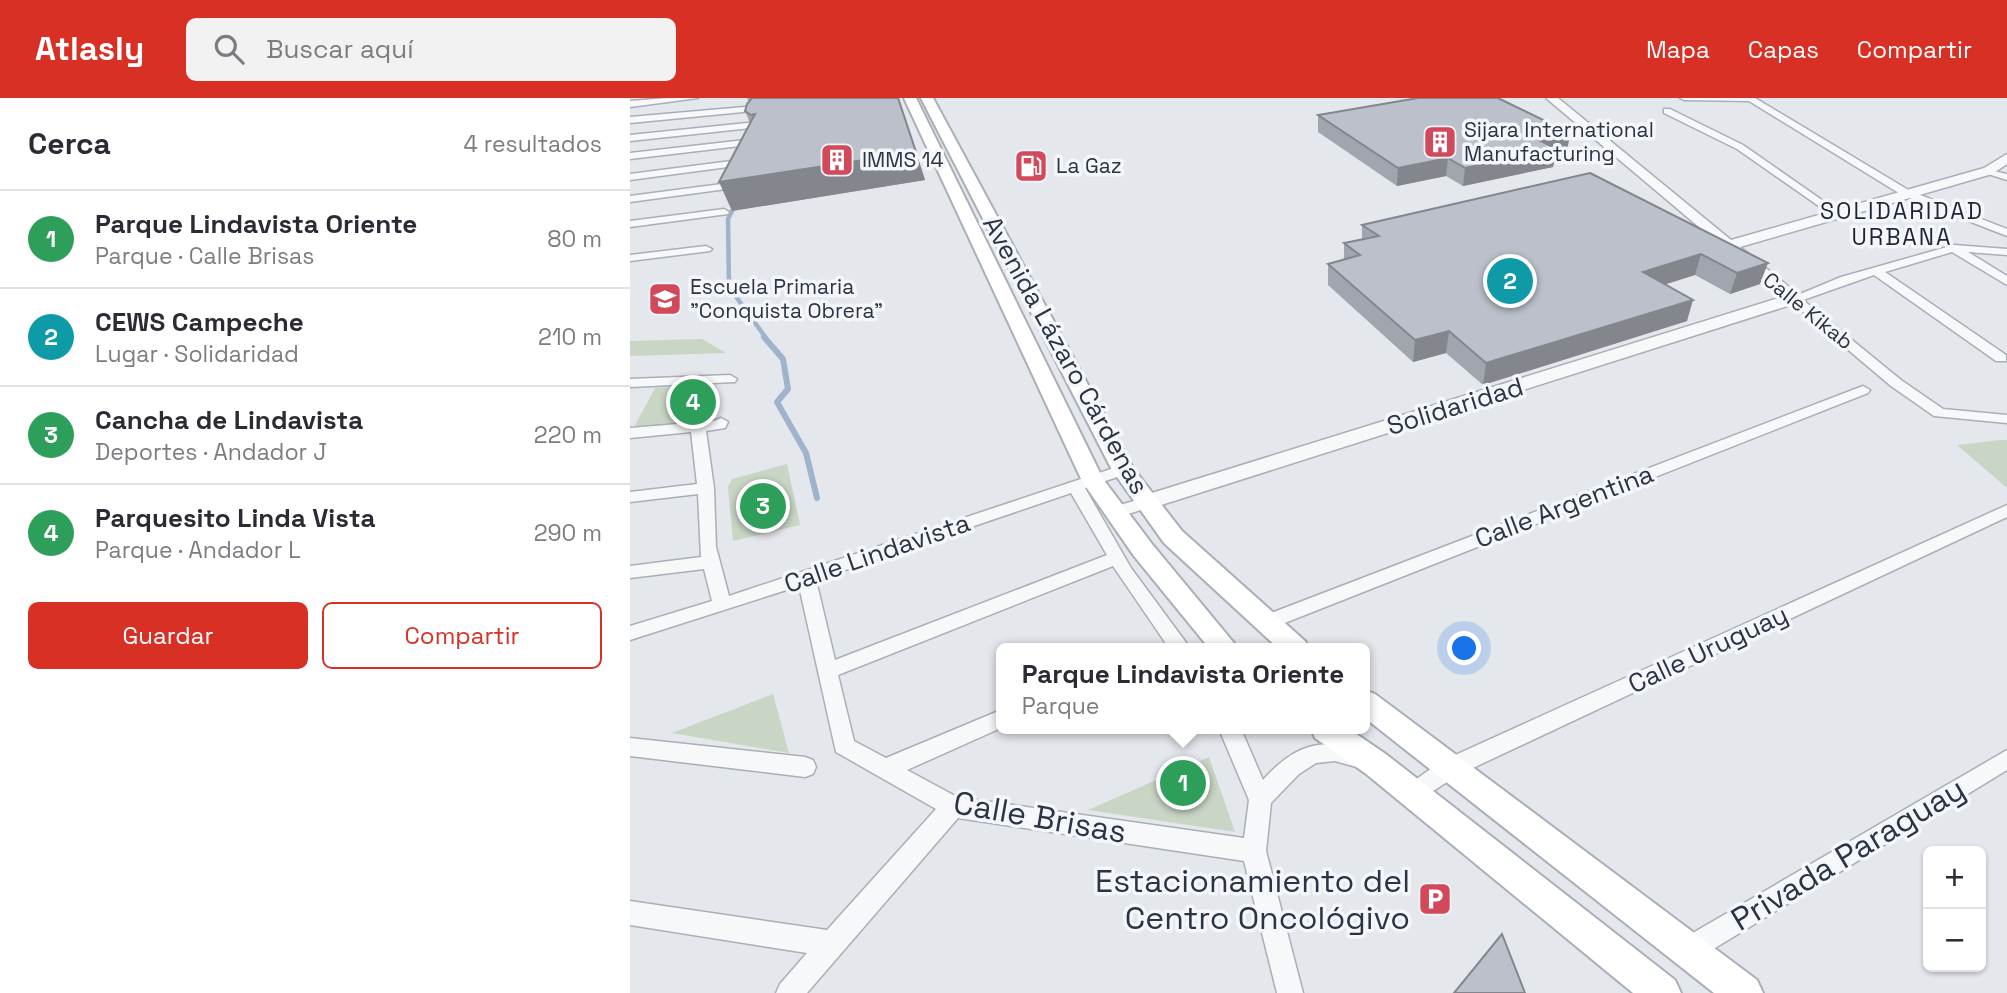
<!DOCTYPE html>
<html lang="es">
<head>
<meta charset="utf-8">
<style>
  body { margin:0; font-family:"Space Grotesk",sans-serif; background:#f2f2f3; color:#2b2b33 }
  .controls { position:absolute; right:21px; bottom:21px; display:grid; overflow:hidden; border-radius:10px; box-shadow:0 2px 5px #0004 }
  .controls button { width:63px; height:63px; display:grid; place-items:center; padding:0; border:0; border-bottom:2px solid #e1e1e2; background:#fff; color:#2b2b33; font:35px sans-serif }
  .you { position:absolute; left:835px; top:551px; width:24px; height:24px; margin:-18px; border:5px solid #fff; border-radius:50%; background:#1a73e8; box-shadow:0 0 0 10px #1a73e833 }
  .badge { display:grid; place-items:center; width:46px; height:46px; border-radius:50%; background:#d93025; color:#fff; font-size:23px; font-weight:700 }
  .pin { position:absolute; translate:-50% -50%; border:4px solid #fff; box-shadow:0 2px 7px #0006 }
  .popup { position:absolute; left:366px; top:545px; width:374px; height:91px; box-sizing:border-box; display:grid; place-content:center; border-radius:10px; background:#fff; filter:drop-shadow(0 2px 5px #0005); font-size:23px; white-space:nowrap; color:#7c7c81 }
  .popup b { font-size:26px; color:#2b2b33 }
  .popup::after { content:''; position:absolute; left:50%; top:100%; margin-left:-14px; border:14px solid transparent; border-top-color:#fff }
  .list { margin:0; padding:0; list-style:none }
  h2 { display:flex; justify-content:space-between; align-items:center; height:91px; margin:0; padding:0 28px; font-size:30px }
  h2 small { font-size:23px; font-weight:400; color:#7c7c81 }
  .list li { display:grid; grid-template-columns:46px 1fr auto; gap:21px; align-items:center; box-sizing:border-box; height:98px; padding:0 28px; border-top:2px solid #e1e1e2 }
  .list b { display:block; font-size:26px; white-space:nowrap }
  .list p { margin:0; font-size:23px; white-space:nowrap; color:#7c7c81 }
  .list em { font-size:23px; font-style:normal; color:#7c7c81 }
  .actions { display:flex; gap:14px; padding:21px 28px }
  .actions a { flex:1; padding:16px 0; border:2px solid #d93025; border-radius:10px; text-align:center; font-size:24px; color:#d93025 }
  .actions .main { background:#d93025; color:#fff }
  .icon { flex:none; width:38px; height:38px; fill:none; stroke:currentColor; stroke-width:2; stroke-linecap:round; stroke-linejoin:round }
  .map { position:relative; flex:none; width:1377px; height:895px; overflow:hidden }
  header { display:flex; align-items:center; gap:42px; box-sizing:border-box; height:98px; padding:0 35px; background:#d93025; color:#fff }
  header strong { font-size:33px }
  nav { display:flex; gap:38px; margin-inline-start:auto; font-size:24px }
  .search { width:490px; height:63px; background:#f2f2f3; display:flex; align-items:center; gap:18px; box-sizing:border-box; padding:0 24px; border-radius:10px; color:#7c7c81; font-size:26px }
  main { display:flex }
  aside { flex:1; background:#fff }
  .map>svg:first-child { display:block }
  .green { fill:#c9d6c5 }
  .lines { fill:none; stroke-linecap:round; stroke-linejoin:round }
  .stream-far1 { stroke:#9fb4cc; stroke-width:4.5 }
  .stream { stroke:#9fb4cc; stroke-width:6 }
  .minor-casing { stroke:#a9aeb7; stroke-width:3 }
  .tertiary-casing { stroke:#a9aeb7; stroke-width:3 }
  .secondary-casing { stroke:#a9aeb7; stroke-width:4 }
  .minor { fill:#f7f8fa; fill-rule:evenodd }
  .tertiary { fill:#f7f8fa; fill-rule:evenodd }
  .secondary { fill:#fff; fill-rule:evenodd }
  .wall { fill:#a1a5ae }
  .shaded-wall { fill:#83868d }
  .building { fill:#bbc0ca; stroke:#83868d; stroke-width:2 }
  .labels { text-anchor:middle; stroke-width:7; stroke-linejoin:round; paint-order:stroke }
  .far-poi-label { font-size:21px; fill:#2b3445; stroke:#f4f6f9; text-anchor:start }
  .far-street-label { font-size:21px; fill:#2b3445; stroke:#f4f6f9 }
  .far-neighbourhood-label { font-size:23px; letter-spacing:2px; fill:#1d2536; stroke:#f4f6f9 }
  .street-label { font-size:26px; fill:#2b3445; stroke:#f4f6f9 }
  .near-street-label { font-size:32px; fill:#2b3445; stroke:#f4f6f9 }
  .near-poi-label { font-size:32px; fill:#2b3445; stroke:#f4f6f9; text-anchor:end }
</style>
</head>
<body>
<header>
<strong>Atlasly</strong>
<div class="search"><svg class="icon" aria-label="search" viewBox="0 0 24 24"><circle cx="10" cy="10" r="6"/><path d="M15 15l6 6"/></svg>Buscar aquí</div>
<nav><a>Mapa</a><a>Capas</a><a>Compartir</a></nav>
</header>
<main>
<aside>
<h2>Cerca<small>4 resultados</small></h2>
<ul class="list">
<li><span class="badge" style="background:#2e9e5b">1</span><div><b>Parque Lindavista Oriente</b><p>Parque · Calle Brisas</p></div><em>80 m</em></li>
<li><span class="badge" style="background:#0f9aa8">2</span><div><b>CEWS Campeche</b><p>Lugar · Solidaridad</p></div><em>210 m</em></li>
<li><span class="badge" style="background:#2e9e5b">3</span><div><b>Cancha de Lindavista</b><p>Deportes · Andador J</p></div><em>220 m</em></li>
<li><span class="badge" style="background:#2e9e5b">4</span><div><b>Parquesito Linda Vista</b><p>Parque · Andador L</p></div><em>290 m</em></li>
</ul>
<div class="actions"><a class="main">Guardar</a><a>Compartir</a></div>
</aside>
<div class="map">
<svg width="1377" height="895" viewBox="0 0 1377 895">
  <rect width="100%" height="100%" fill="#e4e7ec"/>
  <path class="green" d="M72 241 96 255 0 258V243Z
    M87 287 80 326 4 329 25 290Z
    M1377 342V390L1327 347 1370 342Z
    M157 366 170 427 103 443 98 389 102 381Z
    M143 596 159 655 42 635Z
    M579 659 605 734 458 712Z"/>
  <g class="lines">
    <path class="stream-far1" d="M102 113 98 121 99 189 136 240"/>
    <path class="stream" d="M134 239 153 261 158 291 147 304 176 355 187 400"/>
    <defs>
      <path id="minor" d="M37 0H68L0 9V3Z
        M1050 0H1125L1280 93 1377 131V138L1272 97 1119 3 1054 2Z
        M126 8 123 13 0 25V19Z
        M1034 11H1040L1113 47 1212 116 1203 118 1107 51 1034 15Z
        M127 24 131 27 130 29 0 43V37Z
        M124 41 129 44 127 46 0 61V55Z
        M117 61 122 64 120 66 0 82V76Z
        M1355 71 1377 76V82L1355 75Z
        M107 84 112 87 111 89 0 104V98Z
        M94 111 99 114 98 116 0 129V123Z
        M1324 147 1377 151V157L1338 154 1377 178V187L1322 154 1255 174 1376 257V263H1366L1244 177 1173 202 1271 282 1313 311 1377 317V325L1304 318 1261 288 1158 201 1211 179Z
        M76 148 82 151 80 153 0 163V157Z
        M100 277 107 281 105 284 0 289V281Z
        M1233 288 1240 292 1238 295 642 530H628L625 525 628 520Z
        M91 320 98 324 95 330 76 333 84 390 86 449 99 498 487 369H499L501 372 499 375 455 390 501 470 560 550H539L483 468 208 577 224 643 256 660 371 612V630L277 672 327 699 614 740 619 702 589 631H611L633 682C665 646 692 638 738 654L741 661 738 668 730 670 705 663 686 665 669 676 641 705 636 753 673 895H647L614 763 328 720 177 895H146L150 886 177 855 0 827V803L197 832 306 711 206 654 169 488 0 542V528L82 503 74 471 0 480V468L71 459 68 396 0 404V394L67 386 61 334 0 340V330L84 323ZM441 395 477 457 205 562 186 482Z
        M517 399 523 400 525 404 523 408 486 420 478 414 480 410Z
        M1377 407V419L828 677 783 706 775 703 772 696 775 689 812 663Z
        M0 640 175 659 183 662 186 669 183 676 175 679 0 658Z
        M1377 652V672L1067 861 1058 865 1049 861 1045 852 1049 843Z"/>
      <path id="tertiary" d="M916 0H928L1101 142 1354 70 1377 56V66L1362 76 1110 149 1170 198 1172 201 1170 204 525 409H509L506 404 509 399 1152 199Z"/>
      <path id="secondary" d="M274 0H286L473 381 522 446 608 550H579L504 458 452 383Z
        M291 0H303L503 370 552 433 675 543 679 550H648L534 445 482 372Z
        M735 592 745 596 1127 882 1133 895H1084L735 620Z
        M681 631H719L757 657 1045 882 1051 895H1003L735 675 685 640Z"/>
    </defs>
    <use href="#minor" class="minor-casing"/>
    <use href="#tertiary" class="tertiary-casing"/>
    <use href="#secondary" class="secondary-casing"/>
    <use href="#minor" class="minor"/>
    <use href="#tertiary" class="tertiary"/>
    <use href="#secondary" class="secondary"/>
  </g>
  <path class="wall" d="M117 0H268L286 54 295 82 102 113 120 25 115 13 119 4Z
    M688 17 940 35 937 53 926 55 923 69 833 88 816 78 767 88 688 34Z
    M960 75 1130 186 1100 196 1065 177 1035 186 1057 223 853 287 816 255 783 264 698 187V166L714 162V145L732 141V127Z"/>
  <path class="shaded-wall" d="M940 35 937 53 926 55 923 69 833 88 835 70 909 42Z
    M286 54 295 82 102 113 89 84Z
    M818 60 816 78 767 88 768 70Z
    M1071 156 1065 177 1008 195 1013 174Z
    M1138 165 1130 186 1100 196 1107 175Z
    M1063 202 1057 223 853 287 856 265Z
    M819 233 816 255 783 264 785 242Z"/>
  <path class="building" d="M122 0H268L286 54 89 84 125 16 121 17 115 13 117 6Z
    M788 0H868L940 35 909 42 927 51 835 70 818 60 768 70 688 17Z
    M960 75 1138 165 1107 175 1071 156 1013 174 1063 202 856 265 819 233 785 242 698 166 730 157 714 145 749 138 732 127Z
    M872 836 895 895H824Z"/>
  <defs>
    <symbol id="building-square" viewBox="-11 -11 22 22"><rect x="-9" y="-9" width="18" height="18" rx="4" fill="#d1495b" stroke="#f4f6f9"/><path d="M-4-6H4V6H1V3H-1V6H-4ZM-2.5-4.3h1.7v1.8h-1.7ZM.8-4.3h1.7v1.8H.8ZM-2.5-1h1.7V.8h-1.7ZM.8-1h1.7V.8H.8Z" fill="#fff"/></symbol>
    <symbol id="fuel-square" viewBox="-11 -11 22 22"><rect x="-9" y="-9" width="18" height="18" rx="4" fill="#d1495b" stroke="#f4f6f9"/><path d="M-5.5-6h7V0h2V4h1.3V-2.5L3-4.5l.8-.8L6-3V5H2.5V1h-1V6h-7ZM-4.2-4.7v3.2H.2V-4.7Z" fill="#fff"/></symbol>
    <symbol id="school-square" viewBox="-11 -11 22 22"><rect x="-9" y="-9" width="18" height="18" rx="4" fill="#d1495b" stroke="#f4f6f9"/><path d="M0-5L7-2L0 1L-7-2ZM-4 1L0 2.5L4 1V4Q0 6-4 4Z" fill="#fff"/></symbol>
    <symbol id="parking-square" viewBox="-11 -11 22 22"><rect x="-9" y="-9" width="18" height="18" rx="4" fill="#d1495b" stroke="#f4f6f9"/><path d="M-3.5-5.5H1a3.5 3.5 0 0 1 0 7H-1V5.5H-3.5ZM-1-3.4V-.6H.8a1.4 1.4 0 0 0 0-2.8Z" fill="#fff"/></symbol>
  </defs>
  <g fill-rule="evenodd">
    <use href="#building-square" x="791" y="25" width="38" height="38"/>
    <use href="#building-square" x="188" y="43" width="38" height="38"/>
    <use href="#fuel-square" x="382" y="49" width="38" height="38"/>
    <use href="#school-square" x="16" y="182" width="38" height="38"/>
    <use href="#parking-square" x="786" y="782" width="38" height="38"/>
  </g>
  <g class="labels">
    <g class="far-poi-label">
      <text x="834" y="39">Sijara International<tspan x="834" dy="24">Manufacturing</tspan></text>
      <text x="232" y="69">IMMS 14</text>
      <text x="426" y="75">La Gaz</text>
      <text x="60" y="196">Escuela Primaria<tspan x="60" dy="24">"Conquista Obrera"</tspan></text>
    </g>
    <g class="far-street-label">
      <text transform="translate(1178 213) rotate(39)" y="7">Calle Kikab</text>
    </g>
    <g class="far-neighbourhood-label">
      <text x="1272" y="121">SOLIDARIDAD<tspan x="1272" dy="26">URBANA</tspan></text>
    </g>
    <g class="street-label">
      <text transform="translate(436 257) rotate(61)" y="9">Avenida Lázaro Cárdenas</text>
      <text transform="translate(825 308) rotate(-17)" y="9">Solidaridad</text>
      <text transform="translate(934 408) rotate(-21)" y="9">Calle Argentina</text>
      <text transform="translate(247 455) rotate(-19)" y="9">Calle Lindavista</text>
      <text transform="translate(1078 551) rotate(-25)" y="9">Calle Uruguay</text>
    </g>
    <g class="near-street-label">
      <text transform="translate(410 719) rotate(10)" y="11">Calle Brisas</text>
      <text transform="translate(1218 756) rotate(-31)" y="11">Privada Paraguay</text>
    </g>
    <g class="near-poi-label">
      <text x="780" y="794">Estacionamiento del<tspan x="780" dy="37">Centro Oncológivo</tspan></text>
    </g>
  </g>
</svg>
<div class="controls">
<button>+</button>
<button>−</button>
</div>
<div class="you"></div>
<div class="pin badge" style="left:553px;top:685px;background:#2e9e5b">1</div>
<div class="popup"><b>Parque Lindavista Oriente</b>Parque</div>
<div class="pin badge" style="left:880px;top:183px;background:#0f9aa8">2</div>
<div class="pin badge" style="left:133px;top:408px;background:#2e9e5b">3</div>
<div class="pin badge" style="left:63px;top:304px;background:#2e9e5b">4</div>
</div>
</main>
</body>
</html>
